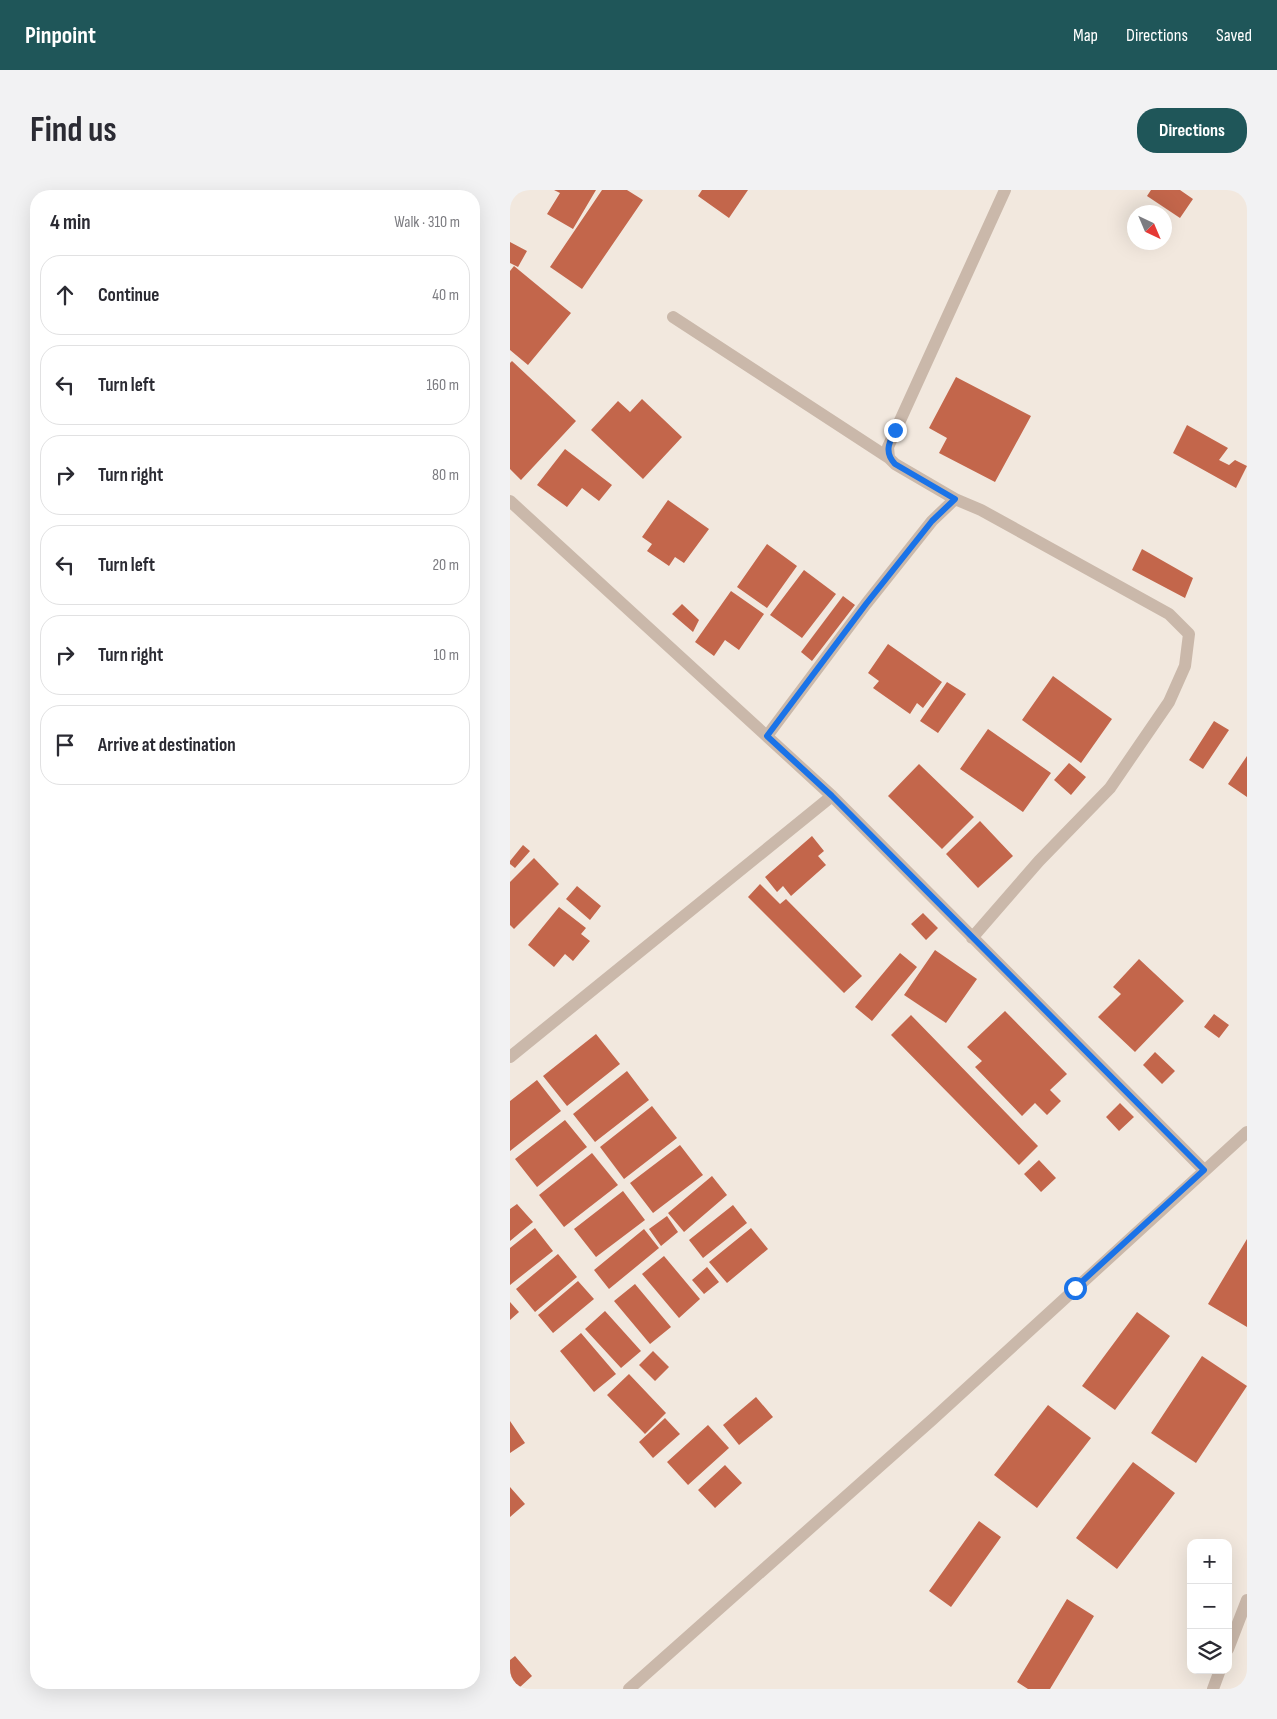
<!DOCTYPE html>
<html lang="en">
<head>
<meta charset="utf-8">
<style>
  body { margin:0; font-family:"Sofia Sans Condensed",sans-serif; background:#f2f2f3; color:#2b2b33 }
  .controls { position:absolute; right:15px; bottom:15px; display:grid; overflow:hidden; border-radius:10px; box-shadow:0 5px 20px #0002 }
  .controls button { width:45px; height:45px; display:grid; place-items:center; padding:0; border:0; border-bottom:1px solid #e1e1e2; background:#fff; color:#2b2b33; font:25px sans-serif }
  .compass { position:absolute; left:617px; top:15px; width:45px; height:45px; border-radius:50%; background:#fff; box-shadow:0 5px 20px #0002; rotate:136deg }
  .stop { position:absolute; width:15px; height:15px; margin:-11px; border:4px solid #1a73e8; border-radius:50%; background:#fff }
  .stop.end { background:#1a73e8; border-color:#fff; box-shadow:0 1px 5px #0008 }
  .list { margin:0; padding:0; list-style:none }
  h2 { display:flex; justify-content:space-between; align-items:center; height:65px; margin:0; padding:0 20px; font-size:21px }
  h2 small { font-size:16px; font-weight:400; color:#7c7c81 }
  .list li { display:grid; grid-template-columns:32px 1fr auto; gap:15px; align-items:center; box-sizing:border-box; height:80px; margin:0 10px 10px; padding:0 10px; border:1px solid #e1e1e2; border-radius:20px }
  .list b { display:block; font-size:19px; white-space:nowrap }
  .list em { font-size:16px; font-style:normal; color:#7c7c81 }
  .icon { flex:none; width:28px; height:28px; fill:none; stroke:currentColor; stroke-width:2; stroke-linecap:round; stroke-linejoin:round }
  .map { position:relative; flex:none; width:737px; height:1499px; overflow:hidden; border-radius:20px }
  header { display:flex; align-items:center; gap:30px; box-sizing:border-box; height:70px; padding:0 25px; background:#1f5659; color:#fff }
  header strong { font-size:24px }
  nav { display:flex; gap:28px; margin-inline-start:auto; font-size:18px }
  .intro { display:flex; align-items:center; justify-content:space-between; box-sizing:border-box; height:120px; padding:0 30px }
  h1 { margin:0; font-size:35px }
  .button { padding:12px 22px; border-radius:20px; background:#1f5659; color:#fff; font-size:18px; font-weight:700 }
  main { display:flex; gap:30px; padding:0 30px }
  aside { flex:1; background:#fff; border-radius:20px; box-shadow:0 5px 20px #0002 }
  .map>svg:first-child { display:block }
  .building { fill:#c3664b }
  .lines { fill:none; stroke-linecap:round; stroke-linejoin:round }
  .minor { stroke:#cab8aa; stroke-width:12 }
  .tertiary { stroke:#cab8aa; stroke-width:12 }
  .route { stroke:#1a73e8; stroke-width:6 }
</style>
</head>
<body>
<header>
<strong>Pinpoint</strong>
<nav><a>Map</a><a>Directions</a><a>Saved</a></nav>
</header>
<div class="intro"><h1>Find us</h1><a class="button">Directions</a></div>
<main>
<aside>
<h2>4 min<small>Walk · 310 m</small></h2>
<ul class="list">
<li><svg class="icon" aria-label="ahead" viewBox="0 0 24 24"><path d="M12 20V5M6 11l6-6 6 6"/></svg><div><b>Continue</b></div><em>40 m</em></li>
<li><svg class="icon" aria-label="left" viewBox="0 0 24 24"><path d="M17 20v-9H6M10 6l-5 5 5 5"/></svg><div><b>Turn left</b></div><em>160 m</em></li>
<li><svg class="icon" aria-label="right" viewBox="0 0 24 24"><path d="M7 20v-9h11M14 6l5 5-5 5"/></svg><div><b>Turn right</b></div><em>80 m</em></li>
<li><svg class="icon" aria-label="left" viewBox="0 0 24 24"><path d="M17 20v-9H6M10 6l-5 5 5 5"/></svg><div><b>Turn left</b></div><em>20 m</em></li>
<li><svg class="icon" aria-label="right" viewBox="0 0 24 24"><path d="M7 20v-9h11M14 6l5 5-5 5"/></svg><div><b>Turn right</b></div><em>10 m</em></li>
<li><svg class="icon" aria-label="arrive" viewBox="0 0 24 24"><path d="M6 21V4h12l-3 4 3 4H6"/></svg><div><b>Arrive at destination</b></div></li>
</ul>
</aside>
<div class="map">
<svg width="737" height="1499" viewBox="0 0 737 1499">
  <rect width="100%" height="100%" fill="#f2e8de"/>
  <path class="building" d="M44 0H86L63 39 37 24 50 3Z
    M92 0H117L133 10 72 99 40 77Z
    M192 0H238L219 28 188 6Z
    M641 0H670L683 9 670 28 637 6Z
    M0 52 17 61 8 77 0 73Z
    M4 76 61 123 18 175 0 160V81Z
    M2 171 66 231 11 290 0 279V173Z
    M446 187 521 226 485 292 429 263 437 248 419 238Z
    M132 209 172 247 133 289 81 240 108 211 120 222Z
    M677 235 718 258 709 270 719 275 725 270 737 276 726 298 663 263Z
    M55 259 102 295 89 311 72 298 57 317 27 295Z
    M158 310 199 339 174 373 165 367 159 376 137 361 142 354 132 347Z
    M257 354 287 376 257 418 227 397Z
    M632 359 683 388 675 408 622 380Z
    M294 380 326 404 292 448 260 425Z
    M221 401 254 424 229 460 215 450 204 466 185 452Z
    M333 406 345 415 302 471 291 462Z
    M172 414 189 430 183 442 162 424Z
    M378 454 432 492 413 518 407 513 400 524 363 498 369 491 358 483Z
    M543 486 602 529 571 573 512 530Z
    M437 492 456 504 428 543 410 531Z
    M704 531 719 540 693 579 679 570Z
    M478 539 541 583 513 622 450 579Z
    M737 566V607L718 594Z
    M559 573 576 587 561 605 544 590Z
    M409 574 464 627 432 659 378 606Z
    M470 631 503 666 468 698 436 664Z
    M302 646 314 661 308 666 316 675 281 706 273 696 267 702 255 687Z
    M13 655 20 661 5 678 0 674V671Z
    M24 668 49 694 4 739 0 735V692Z
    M250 694 270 714 276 709 352 786 334 803 238 707Z
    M67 696 91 716 80 730 56 709Z
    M49 717 76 738 71 744 80 751 63 771 55 764 44 777 18 755Z
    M413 723 428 738 416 750 401 734Z
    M425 760 467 789 436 833 394 805Z
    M390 763 407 777 362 831 345 817Z
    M629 769 674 811 625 862 588 827 611 804 603 797Z
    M495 821 557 884 540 900 551 911 537 925 525 913 512 926 465 877 472 871 457 857Z
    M704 824 719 835 709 848 694 837Z
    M401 825 528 956 509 975 381 845Z
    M86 844 110 874 57 916 33 886Z
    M645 862 665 881 652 894 633 875Z
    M117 881 139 910 85 952 63 924Z
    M27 890 51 921 0 961V911Z
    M610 913 624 927 609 941 596 927Z
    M142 916 167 948 114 989 90 957Z
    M55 930 77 957 27 997 5 969Z
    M170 955 193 985 143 1023 120 993Z
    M82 963 108 995 54 1037 29 1005Z
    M529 970 546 988 531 1002 514 984Z
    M202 986 217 1005 174 1042 158 1023Z
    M113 1001 135 1030 86 1067 64 1039Z
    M7 1014 23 1032 0 1051V1019Z
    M223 1015 237 1033 193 1068 179 1050Z
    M157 1026 168 1042 151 1056 139 1039Z
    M25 1038 43 1061 0 1095V1058Z
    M241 1038 258 1059 217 1093 199 1072Z
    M134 1039 149 1058 99 1099 84 1080Z
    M737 1049V1137L698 1114Z
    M48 1064 67 1087 25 1122 6 1099Z
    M154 1066 190 1109 169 1128 132 1084Z
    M197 1077 209 1092 194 1104 182 1090Z
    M68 1091 84 1109 43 1143 28 1125Z
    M125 1094 161 1137 140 1154 104 1111Z
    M0 1112 9 1122 0 1130Z
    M95 1121 131 1161 111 1178 75 1139Z
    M627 1122 660 1146 605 1220 572 1196Z
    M71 1143 106 1184 84 1202 50 1161Z
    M143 1161 159 1177 145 1191 129 1175Z
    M692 1166 737 1196 686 1273 641 1243Z
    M119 1184 156 1223 135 1244 97 1205Z
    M246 1207 263 1227 229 1255 213 1235Z
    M538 1215 581 1248 527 1318 484 1285Z
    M155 1228 170 1244 143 1268 129 1252Z
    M0 1231 15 1253 0 1263Z
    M198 1235 219 1258 178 1295 157 1272Z
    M623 1272 665 1303 607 1379 566 1348Z
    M215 1275 232 1293 205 1318 188 1300Z
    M0 1297 15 1314 0 1327Z
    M469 1331 491 1347 441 1417 419 1401Z
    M557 1409 584 1426 540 1499H518L507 1492Z
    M5 1466 22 1486 9 1498 0 1488V1470Z"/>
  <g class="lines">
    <path class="minor" d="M163 127 379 268 385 274 445 309
      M379 268 378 257 495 0
      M0 311 322 606 694 980
      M257 546 356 414 422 331 445 309 471 320 659 424 679 444 675 476 659 512 600 598 529 671 462 748
      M0 867 322 606"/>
    <path class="tertiary" d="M718 1459 737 1410
      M119 1499 423 1229 737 942
      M703 1499 710 1480"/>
  </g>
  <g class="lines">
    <path class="route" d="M385 240C379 253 374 262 385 274L445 309 422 331 356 414 257 546 322 606 694 980 565 1098"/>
  </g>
</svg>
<div class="controls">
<button>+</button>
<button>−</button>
<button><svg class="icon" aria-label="layers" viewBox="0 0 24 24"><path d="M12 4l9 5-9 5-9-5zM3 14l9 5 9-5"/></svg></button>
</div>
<svg class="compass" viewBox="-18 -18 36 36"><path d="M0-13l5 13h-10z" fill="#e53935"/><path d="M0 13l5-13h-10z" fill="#7c7c81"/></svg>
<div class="stop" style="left:565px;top:1098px"></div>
<div class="stop end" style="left:385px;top:240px"></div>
</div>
</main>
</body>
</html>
